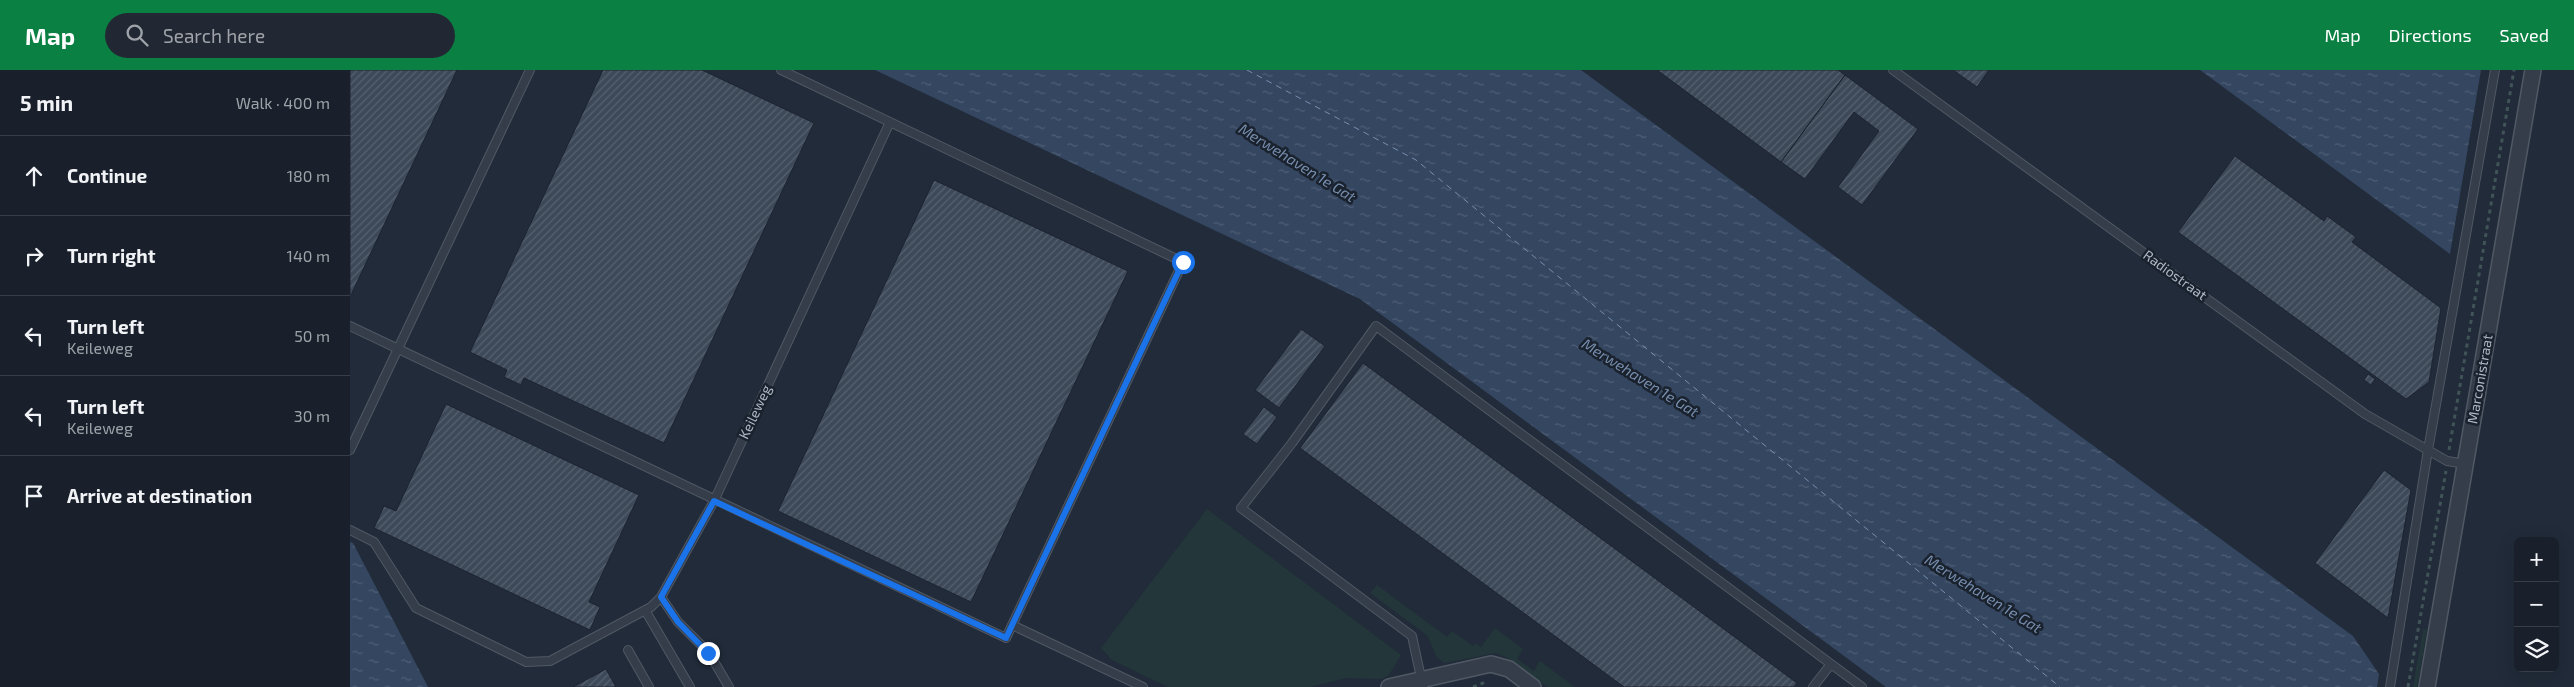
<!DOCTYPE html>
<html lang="en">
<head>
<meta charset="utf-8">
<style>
  body { margin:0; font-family:"Exo 2",sans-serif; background:#222833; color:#f1f3f6 }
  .controls { position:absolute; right:15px; bottom:15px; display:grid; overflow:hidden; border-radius:8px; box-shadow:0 5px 20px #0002 }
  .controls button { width:45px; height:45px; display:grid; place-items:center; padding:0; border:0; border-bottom:1px solid #373e47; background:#19202b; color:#f1f3f6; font:25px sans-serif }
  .stop { position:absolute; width:15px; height:15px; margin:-11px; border:4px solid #1a73e8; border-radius:50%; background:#fff }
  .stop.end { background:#1a73e8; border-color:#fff; box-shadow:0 1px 5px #0008 }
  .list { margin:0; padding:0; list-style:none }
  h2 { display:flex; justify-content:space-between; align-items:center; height:65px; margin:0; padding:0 20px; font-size:21px }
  h2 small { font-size:16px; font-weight:400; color:#9fa3a9 }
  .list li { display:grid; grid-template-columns:32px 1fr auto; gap:15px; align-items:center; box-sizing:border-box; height:80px; padding:0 20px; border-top:1px solid #373e47 }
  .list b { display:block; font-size:19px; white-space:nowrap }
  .list p { margin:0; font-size:16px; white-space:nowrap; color:#9fa3a9 }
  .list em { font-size:16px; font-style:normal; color:#9fa3a9 }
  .icon { flex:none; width:28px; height:28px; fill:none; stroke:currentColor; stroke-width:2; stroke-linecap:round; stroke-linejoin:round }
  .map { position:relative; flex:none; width:2224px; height:617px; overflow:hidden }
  header { display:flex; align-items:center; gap:30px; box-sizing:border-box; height:70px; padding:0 25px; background:#0b8043; color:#fff }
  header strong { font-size:24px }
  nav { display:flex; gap:28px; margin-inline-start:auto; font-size:18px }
  .search { width:350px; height:45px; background:#222833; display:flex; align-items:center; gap:12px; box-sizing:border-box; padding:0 18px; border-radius:28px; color:#9fa3a9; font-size:19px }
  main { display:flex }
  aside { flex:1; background:#19202b }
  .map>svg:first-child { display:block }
  .grass { fill:#23373a }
  .water { fill:url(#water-ripples) }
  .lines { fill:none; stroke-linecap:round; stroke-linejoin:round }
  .ferry { stroke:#778eae; stroke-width:1; stroke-dasharray:6 5; stroke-linecap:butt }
  .building { fill:url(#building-hatch); stroke:#1c2430 }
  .lane-casing { stroke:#505864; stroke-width:10 }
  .street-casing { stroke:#505864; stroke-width:18 }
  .path { stroke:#415458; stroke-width:3; stroke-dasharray:4 4; stroke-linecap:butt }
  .lane { stroke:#353d4a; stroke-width:8 }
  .street { stroke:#353d4a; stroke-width:15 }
  .route { stroke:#1a73e8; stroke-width:6 }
  .labels { text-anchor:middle; stroke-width:5; stroke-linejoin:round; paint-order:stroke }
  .street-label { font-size:14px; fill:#b0b8c6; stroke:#1a222e }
  .water-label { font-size:15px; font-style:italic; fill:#778eae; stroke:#1a222e }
</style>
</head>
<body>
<header>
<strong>Map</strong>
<div class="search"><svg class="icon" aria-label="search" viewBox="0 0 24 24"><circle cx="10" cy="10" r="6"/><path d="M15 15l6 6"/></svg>Search here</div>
<nav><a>Map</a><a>Directions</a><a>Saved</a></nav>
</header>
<main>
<aside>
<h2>5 min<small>Walk · 400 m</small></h2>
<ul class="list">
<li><svg class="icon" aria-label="ahead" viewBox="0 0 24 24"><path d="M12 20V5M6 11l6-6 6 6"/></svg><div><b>Continue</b></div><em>180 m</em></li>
<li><svg class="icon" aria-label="right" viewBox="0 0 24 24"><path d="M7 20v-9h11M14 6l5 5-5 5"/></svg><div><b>Turn right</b></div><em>140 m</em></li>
<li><svg class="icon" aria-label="left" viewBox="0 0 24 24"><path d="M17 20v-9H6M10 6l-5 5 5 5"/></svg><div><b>Turn left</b><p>Keileweg</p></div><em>50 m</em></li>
<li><svg class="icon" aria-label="left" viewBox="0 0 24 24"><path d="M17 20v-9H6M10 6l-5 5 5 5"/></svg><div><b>Turn left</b><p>Keileweg</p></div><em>30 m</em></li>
<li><svg class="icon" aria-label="arrive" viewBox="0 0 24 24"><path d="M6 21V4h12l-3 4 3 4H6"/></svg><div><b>Arrive at destination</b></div></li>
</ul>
</aside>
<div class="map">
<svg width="2224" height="617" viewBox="0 0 2224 617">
  <defs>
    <pattern id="water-ripples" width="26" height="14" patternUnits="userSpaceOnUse" patternTransform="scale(1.25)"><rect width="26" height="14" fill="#354661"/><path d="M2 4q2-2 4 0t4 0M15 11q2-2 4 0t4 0" fill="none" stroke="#505f76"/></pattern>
    <pattern id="building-hatch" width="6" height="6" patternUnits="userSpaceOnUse" patternTransform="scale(1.25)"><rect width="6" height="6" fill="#3d4959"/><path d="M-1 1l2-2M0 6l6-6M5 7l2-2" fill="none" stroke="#56616f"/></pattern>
  </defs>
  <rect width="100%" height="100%" fill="#212b39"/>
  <path class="grass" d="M857 439 1051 585 1039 605 1031 609 996 608 960 617H818L762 590 751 578Z
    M1027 515 1097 567 1102 561 1123 576 1125 573 1131 577 1145 558 1173 579 1167 589 1184 601 1190 591 1225 617H1197L1158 588 1146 583 1094 593 1086 586 1078 566 1020 523Z
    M2073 559 2077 560 2067 617H2063Z"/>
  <path class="water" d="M525 0H1231L2003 566 2029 604 2027 617H1536L1010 229Z
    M1850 0H2131L2100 184Z
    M0 472 3 473 78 617H0Z"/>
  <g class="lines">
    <path class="ferry" d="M897 0 1066 90 1710 617"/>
  </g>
  <path class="building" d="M0 0H107L0 227Z
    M253 0H352L464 53 314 373 174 308 171 315 154 307 157 300 120 282Z
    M1307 0H1488L1495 5 1431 92Z
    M1603 0H1639L1627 17Z
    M1495 5 1568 59 1512 135 1488 117 1529 61 1504 42 1455 109 1431 92Z
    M1885 86 1974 151 1977 146 2006 167 2002 172 2091 238 2079 312 2056 329 1828 162Z
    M584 110 778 201 621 532 428 441Z
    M951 259 975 276 929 338 905 320Z
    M1013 293 1447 613 1444 617H1274L950 378Z
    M2018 304 2025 309 2021 315 2014 310Z
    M96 334 289 425 239 532 250 537 240 560 24 458 34 436 46 441Z
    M914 337 927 347 907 374 893 364Z
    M2034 400 2061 420 2038 548 1965 493Z
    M256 599 266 617H223Z"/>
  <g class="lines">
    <defs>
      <path id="lane" d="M1543 0 2015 344 2097 391 2116 394
        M0 256 656 568 833 192 431 0
        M0 380 180 0
        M0 460 24 472 66 538 176 592 200 591 301 537 311 527 364 431 540 52
        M311 527 328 552 359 583 379 617
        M295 540 340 617
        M662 555 793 617
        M278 580 299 617
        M1481 594 1512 617
        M1073 617 1062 566 891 438 942 373 1026 256 1481 594 1463 617
        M2040 617 2078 380 2145 0"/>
      <path id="street" d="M1039 617 1141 594 1159 599 1183 617
        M2077 617 2183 0"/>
    </defs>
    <use href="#lane" class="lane-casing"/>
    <use href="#street" class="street-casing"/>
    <path class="path" d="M2099 380 2164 0
      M1123 617 1136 612
      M2058 617 2096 401"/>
    <use href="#lane" class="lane"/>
    <use href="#street" class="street"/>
  </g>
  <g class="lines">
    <path class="route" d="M358 583 328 552 311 527 364 431 656 568 833 192"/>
  </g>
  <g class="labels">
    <g class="street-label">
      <text transform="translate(1825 205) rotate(36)" y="5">Radiostraat</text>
      <text transform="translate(2130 309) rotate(-80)" y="5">Marconistraat</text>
      <text transform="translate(405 342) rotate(-65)" y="5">Keileweg</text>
    </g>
    <g class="water-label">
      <text transform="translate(947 93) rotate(32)" y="5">Merwehaven 1e Gat</text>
      <text transform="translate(1290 308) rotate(32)" y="5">Merwehaven 1e Gat</text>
      <text transform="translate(1633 524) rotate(32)" y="5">Merwehaven 1e Gat</text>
    </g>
  </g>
</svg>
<div class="controls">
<button>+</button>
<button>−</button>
<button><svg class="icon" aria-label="layers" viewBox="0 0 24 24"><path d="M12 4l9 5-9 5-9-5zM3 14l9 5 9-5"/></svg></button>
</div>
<div class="stop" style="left:833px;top:192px"></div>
<div class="stop end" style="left:358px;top:583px"></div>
</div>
</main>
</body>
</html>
